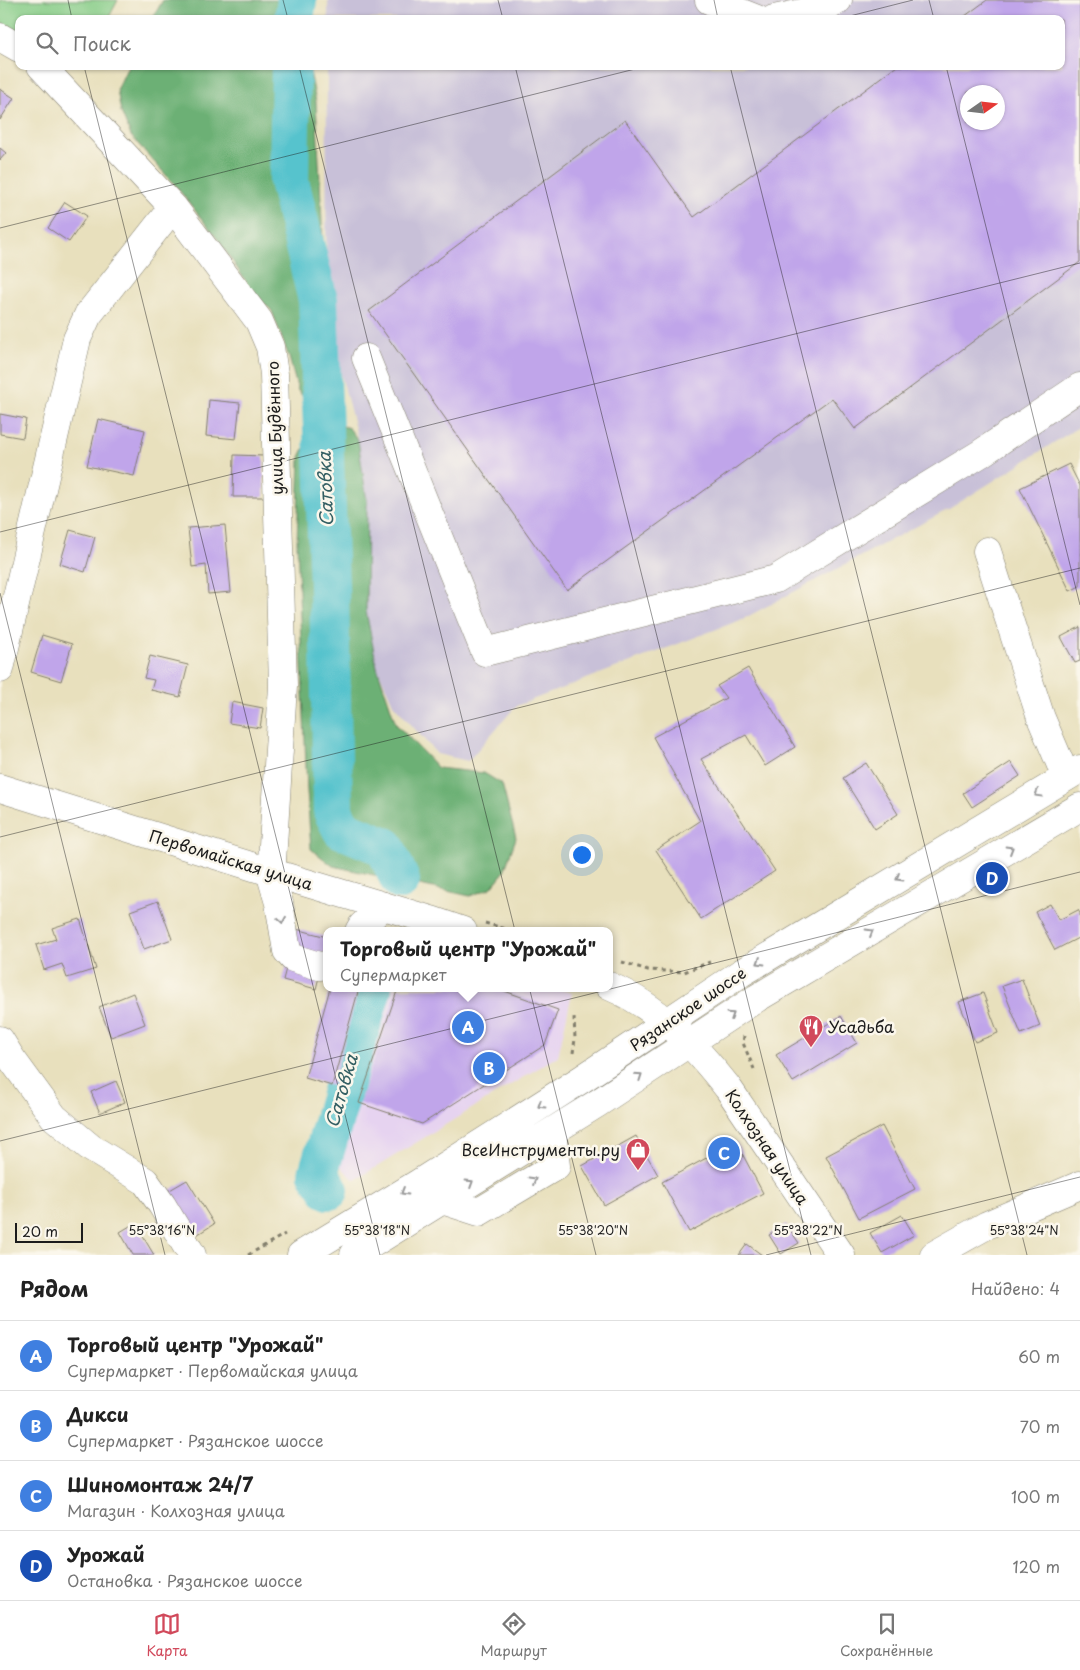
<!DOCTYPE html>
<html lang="ru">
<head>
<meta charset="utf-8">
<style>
  body { margin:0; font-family:"Playpen Sans",sans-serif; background:#f2f2f2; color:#222 }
  .compass { position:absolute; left:960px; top:85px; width:45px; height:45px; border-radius:50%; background:#fff; box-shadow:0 1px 4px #0004; rotate:76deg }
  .scale { position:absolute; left:15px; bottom:12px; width:68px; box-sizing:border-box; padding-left:5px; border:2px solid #1c1c1c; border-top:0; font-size:14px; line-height:18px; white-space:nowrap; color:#1c1c1c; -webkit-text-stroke:4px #fbf7ec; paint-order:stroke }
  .you { position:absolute; left:581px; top:854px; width:18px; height:18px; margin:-12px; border:4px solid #fff; border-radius:50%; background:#1a73e8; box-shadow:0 0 0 8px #1a73e833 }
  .badge { display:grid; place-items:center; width:32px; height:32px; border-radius:50%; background:#d1495b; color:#fff; font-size:16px; font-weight:700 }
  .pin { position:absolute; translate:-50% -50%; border:2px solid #fff; box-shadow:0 1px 5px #0006 }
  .popup { position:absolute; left:323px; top:927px; width:290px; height:65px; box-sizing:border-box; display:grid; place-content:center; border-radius:10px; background:#fff; filter:drop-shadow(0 1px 4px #0005); font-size:16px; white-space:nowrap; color:#767676 }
  .popup b { font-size:19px; color:#222 }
  .popup::after { content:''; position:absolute; left:50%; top:100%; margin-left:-10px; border:10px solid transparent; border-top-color:#fff }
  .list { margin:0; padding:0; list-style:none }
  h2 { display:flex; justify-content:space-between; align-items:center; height:65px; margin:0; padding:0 20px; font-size:21px }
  h2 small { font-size:16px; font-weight:400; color:#767676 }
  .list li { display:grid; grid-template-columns:32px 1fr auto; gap:15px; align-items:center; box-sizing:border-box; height:70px; padding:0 20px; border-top:1px solid #e0e0e0 }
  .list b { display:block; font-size:19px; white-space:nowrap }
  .list p { margin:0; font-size:16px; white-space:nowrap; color:#767676 }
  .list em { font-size:16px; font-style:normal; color:#767676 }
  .icon { flex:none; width:28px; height:28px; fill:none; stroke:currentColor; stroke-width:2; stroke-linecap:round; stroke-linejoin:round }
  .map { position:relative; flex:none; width:1080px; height:1255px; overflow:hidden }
  .search { position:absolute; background:#fff; box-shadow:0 1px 4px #0004; left:15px; right:15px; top:15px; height:55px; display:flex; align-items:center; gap:12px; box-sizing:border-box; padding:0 18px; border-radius:10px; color:#767676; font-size:19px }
  .sheet { height:345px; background:#fff }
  nav { display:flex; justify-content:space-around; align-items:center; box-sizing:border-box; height:70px; border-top:1px solid #e0e0e0; background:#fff; font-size:14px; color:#767676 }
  nav a { display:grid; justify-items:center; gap:2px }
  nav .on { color:#d1495b }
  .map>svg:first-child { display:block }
  .built { fill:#e6d3f0 }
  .industrial { fill:#c8c0d8; fill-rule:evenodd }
  .green { fill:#86cc87; stroke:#517452 }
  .forest { fill:#6cb074; stroke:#446648 }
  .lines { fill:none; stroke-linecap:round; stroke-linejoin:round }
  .river { stroke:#56c3cd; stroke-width:40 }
  .building { fill:#c0a5ea; fill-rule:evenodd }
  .minor-casing { stroke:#827e6c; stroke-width:29 }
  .major-casing { stroke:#827e6c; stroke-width:29 }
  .path { stroke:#827e6c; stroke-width:3; stroke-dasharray:4 4; stroke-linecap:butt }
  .minor { stroke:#fff; stroke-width:28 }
  .major { stroke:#fff; stroke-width:28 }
  .oneway { stroke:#999 }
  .ticks { fill:none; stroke:#1c1c1c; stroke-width:1; stroke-opacity:0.45 }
  .labels { text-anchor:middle; stroke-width:5; stroke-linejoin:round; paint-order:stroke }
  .street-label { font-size:16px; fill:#1c1c1c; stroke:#fbf7ec }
  .poi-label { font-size:16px; fill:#1c1c1c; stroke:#fbf7ec; text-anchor:start }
  .water-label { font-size:18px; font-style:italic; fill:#335f63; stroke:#fbf7ec }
  .ticks-label { font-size:12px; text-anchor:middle; fill:#1c1c1c; stroke:#fbf7ec; stroke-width:5; stroke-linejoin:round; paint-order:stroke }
</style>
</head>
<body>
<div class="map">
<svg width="1080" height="1255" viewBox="0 0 1080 1255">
  <rect width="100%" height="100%" fill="#fbf7ec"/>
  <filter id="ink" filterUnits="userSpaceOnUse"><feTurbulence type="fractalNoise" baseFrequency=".02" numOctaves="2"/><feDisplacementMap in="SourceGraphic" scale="10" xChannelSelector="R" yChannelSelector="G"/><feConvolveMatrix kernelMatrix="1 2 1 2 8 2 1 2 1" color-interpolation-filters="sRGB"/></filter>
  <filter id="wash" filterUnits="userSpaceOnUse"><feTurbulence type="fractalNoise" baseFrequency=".0096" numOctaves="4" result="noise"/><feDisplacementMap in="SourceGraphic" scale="20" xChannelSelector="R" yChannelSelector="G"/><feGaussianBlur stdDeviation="1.12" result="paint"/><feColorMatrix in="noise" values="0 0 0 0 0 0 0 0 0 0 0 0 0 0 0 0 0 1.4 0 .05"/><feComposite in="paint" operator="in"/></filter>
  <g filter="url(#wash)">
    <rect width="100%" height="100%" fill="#e8e0bd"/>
    <path class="built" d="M382 988H555L572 993 558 1056 355 1180 335 1162Z"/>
    <path class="industrial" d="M328 0H1080V426L949 509 743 619 516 706 468 761 437 754 393 704 377 667 366 611 367 502 358 440 332 340 326 302 327 66H1061V19H328ZM968 92H998V122H968Z"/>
    <path class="green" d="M0 0H118L108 19H19V33L0 22Z"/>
    <path class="forest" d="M163 0H311L309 19H152Z
      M128 66H309L316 102 326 302 332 345 333 378 331 398 309 403 298 391 289 357 272 311 253 292 219 241 175 185 131 136 121 112 117 90Z
      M337 424 349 428 358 440 367 502 366 611 377 667 396 724 438 768 484 773 502 784 516 838 504 872 491 888 470 896 333 866 311 849 307 791 297 543 300 457 313 430Z"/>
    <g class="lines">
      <path class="river" d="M294 19 297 0
        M291 66 289 181 318 300 329 585 333 811 342 829 385 847 400 880
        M329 1190 318 1174 372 988"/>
    </g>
    <g id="blocks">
      <path class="building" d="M987 0H1080V262L855 429 832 398 567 590 369 311 625 120 694 217 897 66H1061V19H961ZM968 92H998V122H968Z
        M0 89 14 98 0 120Z
        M0 148 6 153 0 160Z
        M65 202 87 216 69 242 48 228Z
        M209 400 240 403 236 439 206 436Z
        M0 414 26 419 23 438 0 434Z
        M98 419 145 430 134 476 87 466Z
        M234 455 264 456V497H233Z
        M1069 464 1080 486V586L1070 591 1020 488Z
        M225 525 231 592 208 594 206 565 192 567 188 528Z
        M70 530 95 537 85 572 60 564Z
        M1080 627V661L1075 663 1061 637Z
        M42 635 72 644 61 681 31 672Z
        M150 656 188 665 180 697 151 690 154 680 144 678Z
        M748 668 795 747 765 766 746 735 701 759 775 871 701 919 656 850 700 821 653 737 726 698 717 686Z
        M232 702 263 708 260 728 229 723Z
        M1011 762 1020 776 972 807 963 793Z
        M866 763 898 814 875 829 843 778Z
        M158 901 172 939 144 949 130 911Z
        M1050 904 1059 920 1078 910 1080 913V937L1055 950 1035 912Z
        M80 919 96 969 67 978 62 964 44 970 36 945 56 939 52 928Z
        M296 929 327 937V945L316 989 283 980Z
        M1022 979 1040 1026 1021 1034 1002 986Z
        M330 988H359L332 1086 305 1078Z
        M398 988H496L558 1010 545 1045 422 1124 359 1103Z
        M133 993 145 1024 111 1037 99 1007Z
        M983 993 998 1033 975 1042 959 1002Z
        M841 1016 857 1043 793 1082 776 1055Z
        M116 1081 125 1102 100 1113 91 1092Z
        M882 1126 915 1189 859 1218 826 1156Z
        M636 1136 658 1175 604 1205 582 1166Z
        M736 1142 763 1193 689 1232 662 1182Z
        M187 1180 214 1224 195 1236 168 1191Z
        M902 1215 914 1235 882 1253 870 1233Z
        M135 1223 154 1255H133L120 1232Z
        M786 1224 799 1243 781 1254 769 1235Z
        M747 1244 762 1255H739Z"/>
    </g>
  </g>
  <g filter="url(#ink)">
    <use href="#blocks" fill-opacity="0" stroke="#827e6c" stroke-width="1"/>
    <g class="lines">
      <defs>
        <path id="minor" d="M709 0 757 19
          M774 19 826 8 838 0
          M0 37 19 48
          M41 66 173 207 259 321 270 347 274 374 283 686 272 861 270 872 279 903 287 951 293 958 319 966 327 965
          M366 358 485 652 776 579 980 454 1080 387
          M987 551 1041 718 1066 777
          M0 669 77 339 88 315 173 207
          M359 931 362 926 383 906
          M0 1040 11 1058 54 1117 91 1148 145 1181 162 1205 192 1255
          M442 1200 479 1212 556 1166 552 1132
          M934 1255 987 1225 1080 1185"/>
        <path id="major" d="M0 788 270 872 434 921 463 931
          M609 986C659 1007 695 1046 728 1088L841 1255
          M301 1255 419 1183 582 1079 741 973 1080 769
          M354 1255 598 1103 757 998 1080 807"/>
      </defs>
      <use href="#minor" class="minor-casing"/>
      <use href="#major" class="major-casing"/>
      <path class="path" d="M485 923 513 931
        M622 962 648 970 684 972 710 962
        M744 1036 743 1043 754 1069
        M573 1053 575 1039 574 1017
        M248 1255 285 1234"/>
      <use href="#minor" class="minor"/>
      <use href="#major" class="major"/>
    </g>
    <defs><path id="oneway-chevron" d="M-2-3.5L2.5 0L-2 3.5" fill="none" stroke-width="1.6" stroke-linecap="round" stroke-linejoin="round" transform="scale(1.25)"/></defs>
    <g class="oneway">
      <use href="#oneway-chevron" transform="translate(1038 794) rotate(149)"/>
      <use href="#oneway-chevron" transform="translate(1010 849) rotate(-31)"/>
      <use href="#oneway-chevron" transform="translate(899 878) rotate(149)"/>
      <use href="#oneway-chevron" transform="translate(282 920) rotate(81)"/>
      <use href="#oneway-chevron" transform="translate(870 932) rotate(-31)"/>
      <use href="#oneway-chevron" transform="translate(760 962) rotate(149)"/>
      <use href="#oneway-chevron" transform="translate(731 1015) rotate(-33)"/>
      <use href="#oneway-chevron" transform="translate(639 1076) rotate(-34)"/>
      <use href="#oneway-chevron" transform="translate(541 1105) rotate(148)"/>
      <use href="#oneway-chevron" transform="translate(533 1180) rotate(-31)"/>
      <use href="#oneway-chevron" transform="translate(470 1183) rotate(-32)"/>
      <use href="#oneway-chevron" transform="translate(404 1192) rotate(149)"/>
    </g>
  </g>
  <path class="ticks" d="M68 0 72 19M283 0 288 19M498 0 503 19M714 0 718 19M929 0 934 19M838 19 913 0M84 66 380 1255M299 66 596 1255M515 66 811 1255M730 66 1027 1255M946 66 1080 605M0 228 647 66M0 532 1080 263M0 593 165 1255M0 837 1080 568M0 1141 1080 872M766 1255 1080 1177"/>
  <defs>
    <symbol id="restaurant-pin" viewBox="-11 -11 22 30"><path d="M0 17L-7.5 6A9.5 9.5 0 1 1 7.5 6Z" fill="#d1495b" stroke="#fbf7ec"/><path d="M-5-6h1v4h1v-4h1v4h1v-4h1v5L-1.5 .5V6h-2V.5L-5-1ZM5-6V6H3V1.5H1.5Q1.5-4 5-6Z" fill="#fff"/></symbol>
    <symbol id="shop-pin" viewBox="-11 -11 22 30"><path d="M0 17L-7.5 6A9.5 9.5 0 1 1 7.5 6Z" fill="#d1495b" stroke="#fbf7ec"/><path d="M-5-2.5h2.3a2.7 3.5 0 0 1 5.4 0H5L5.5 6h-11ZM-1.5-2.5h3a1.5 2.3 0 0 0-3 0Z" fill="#fff"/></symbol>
  </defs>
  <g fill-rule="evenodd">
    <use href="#restaurant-pin" x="797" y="1013" width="28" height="38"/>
    <use href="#shop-pin" x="624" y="1136" width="28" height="38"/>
  </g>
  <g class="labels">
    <g class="street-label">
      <text transform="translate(275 428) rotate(-92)" y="6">улица Будённого</text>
      <text transform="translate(231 860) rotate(17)" y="6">Первомайская улица</text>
      <text transform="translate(688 1009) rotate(-34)" y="6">Рязанское шоссе</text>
      <text transform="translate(767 1147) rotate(56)" y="6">Колхозная улица</text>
    </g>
    <g class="poi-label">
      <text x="828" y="1033">Усадьба</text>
      <text x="620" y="1156" text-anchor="end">ВсеИнструменты.ру</text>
    </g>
    <g class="water-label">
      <text transform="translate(326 489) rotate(-92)" y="6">Сатовка</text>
      <text transform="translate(342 1091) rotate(-74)" y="6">Сатовка</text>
    </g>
  </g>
  <g class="ticks-label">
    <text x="162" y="1235">55°38'16"N</text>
    <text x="377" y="1235">55°38'18"N</text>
    <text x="593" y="1235">55°38'20"N</text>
    <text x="808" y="1235">55°38'22"N</text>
    <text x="1024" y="1235">55°38'24"N</text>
  </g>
</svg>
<svg class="compass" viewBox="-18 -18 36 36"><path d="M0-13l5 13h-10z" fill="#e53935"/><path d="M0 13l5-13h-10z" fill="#767676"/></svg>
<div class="scale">20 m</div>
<div class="you"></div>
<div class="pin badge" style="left:468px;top:1027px;background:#3f7fe0">A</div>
<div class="popup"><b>Торговый центр &quot;Урожай&quot;</b>Супермаркет</div>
<div class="pin badge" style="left:489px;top:1068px;background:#3f7fe0">B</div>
<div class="pin badge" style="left:724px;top:1153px;background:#3f7fe0">C</div>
<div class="pin badge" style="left:992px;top:878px;background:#1a4fb4">D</div>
<div class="search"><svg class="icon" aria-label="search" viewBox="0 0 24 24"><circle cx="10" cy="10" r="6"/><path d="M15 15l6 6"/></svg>Поиск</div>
</div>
<section class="sheet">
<h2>Рядом<small>Найдено: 4</small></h2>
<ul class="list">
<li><span class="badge" style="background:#3f7fe0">A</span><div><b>Торговый центр &quot;Урожай&quot;</b><p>Супермаркет · Первомайская улица</p></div><em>60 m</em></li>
<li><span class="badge" style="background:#3f7fe0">B</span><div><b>Дикси</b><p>Супермаркет · Рязанское шоссе</p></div><em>70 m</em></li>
<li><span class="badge" style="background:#3f7fe0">C</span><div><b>Шиномонтаж 24/7</b><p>Магазин · Колхозная улица</p></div><em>100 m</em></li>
<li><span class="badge" style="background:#1a4fb4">D</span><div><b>Урожай</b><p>Остановка · Рязанское шоссе</p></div><em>120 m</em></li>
</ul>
</section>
<nav>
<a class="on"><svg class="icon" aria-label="map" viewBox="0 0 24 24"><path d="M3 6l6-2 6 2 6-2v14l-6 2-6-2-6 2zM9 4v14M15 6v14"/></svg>Карта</a>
<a><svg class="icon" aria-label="directions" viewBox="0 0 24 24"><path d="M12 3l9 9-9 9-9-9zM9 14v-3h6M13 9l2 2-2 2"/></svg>Маршрут</a>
<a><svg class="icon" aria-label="saved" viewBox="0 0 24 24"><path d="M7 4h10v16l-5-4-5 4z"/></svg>Сохранённые</a>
</nav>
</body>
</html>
